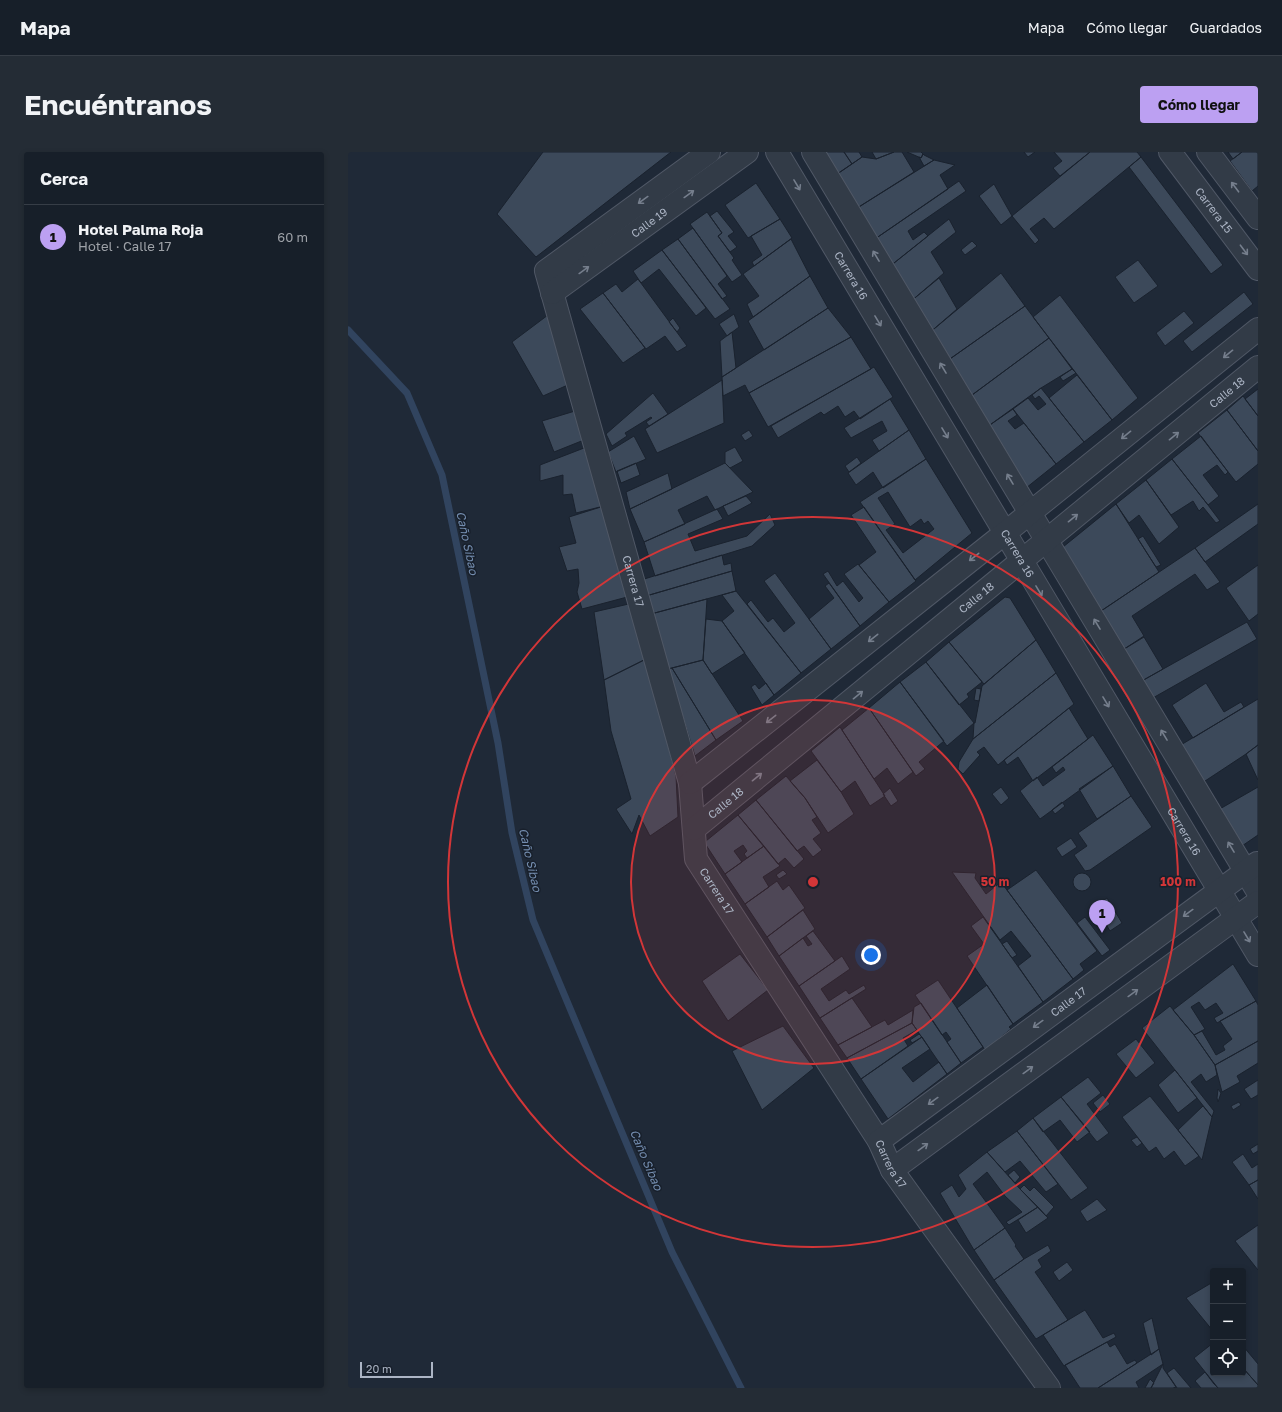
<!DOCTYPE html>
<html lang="es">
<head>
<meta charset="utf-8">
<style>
  body { margin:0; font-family:"Golos Text",sans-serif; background:#242c35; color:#f1f3f6 }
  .controls { position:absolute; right:12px; bottom:12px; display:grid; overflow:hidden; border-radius:4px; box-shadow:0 2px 6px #0003 }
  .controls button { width:36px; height:36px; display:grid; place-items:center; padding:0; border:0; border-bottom:1px solid #363d46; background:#171f29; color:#f1f3f6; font:20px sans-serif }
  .scale { position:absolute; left:12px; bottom:10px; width:73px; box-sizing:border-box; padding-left:4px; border:2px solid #acb5c5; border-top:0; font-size:11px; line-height:14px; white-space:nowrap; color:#acb5c5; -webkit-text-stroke:3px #18202c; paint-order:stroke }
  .you { position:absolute; left:523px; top:803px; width:14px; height:14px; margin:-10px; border:3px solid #fff; border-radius:50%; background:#1a73e8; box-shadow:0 0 0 6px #1a73e833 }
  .badge { display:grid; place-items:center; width:26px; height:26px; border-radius:50%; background:#bca0f2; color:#111; font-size:13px; font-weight:700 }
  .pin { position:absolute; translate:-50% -33px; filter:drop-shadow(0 1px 2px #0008) }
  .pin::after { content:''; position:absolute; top:21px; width:14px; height:12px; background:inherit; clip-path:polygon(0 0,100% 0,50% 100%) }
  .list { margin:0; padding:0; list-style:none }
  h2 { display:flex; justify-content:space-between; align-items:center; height:52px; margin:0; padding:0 16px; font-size:17px }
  h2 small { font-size:13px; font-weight:400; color:#9ea2a8 }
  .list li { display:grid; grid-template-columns:26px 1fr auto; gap:12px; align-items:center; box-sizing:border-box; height:64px; padding:0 16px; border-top:1px solid #363d46 }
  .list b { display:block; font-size:15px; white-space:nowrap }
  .list p { margin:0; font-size:13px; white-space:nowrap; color:#9ea2a8 }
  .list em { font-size:13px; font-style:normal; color:#9ea2a8 }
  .icon { flex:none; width:22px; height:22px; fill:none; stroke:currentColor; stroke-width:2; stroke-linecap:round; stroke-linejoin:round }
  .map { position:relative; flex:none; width:910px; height:1236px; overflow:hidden; border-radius:4px }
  header { display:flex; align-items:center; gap:24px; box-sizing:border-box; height:56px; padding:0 20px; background:#171f29; border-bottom:1px solid #363d46 }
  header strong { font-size:19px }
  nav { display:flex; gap:22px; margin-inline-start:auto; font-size:14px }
  .intro { display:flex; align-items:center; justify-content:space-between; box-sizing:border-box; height:96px; padding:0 24px }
  h1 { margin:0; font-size:28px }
  .button { padding:10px 18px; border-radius:4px; background:#bca0f2; color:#111; font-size:14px; font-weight:700 }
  main { display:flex; gap:24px; padding:0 24px }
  aside { flex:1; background:#171f29; border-radius:4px; box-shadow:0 2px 6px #0003 }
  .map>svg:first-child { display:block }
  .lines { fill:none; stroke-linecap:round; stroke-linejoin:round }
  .stream { stroke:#31445f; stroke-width:7 }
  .building { fill:#3c495a; stroke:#1a222e; fill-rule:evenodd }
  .minor-casing { stroke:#505866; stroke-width:24 }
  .minor { stroke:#323b47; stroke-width:22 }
  .oneway { stroke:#757e8c }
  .ring { fill:none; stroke:#d23638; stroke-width:2 }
  .labels { text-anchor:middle; stroke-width:3; stroke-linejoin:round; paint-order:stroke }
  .street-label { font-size:11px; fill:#acb5c5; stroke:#18202c }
  .water-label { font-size:12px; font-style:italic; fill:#738cae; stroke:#18202c }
  .centre { fill:#d23638; stroke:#18202c; stroke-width:2 }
  .ring-label { font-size:12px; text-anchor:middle; font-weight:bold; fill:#d23638; stroke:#18202c; stroke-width:3; stroke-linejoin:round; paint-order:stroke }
</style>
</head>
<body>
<header>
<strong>Mapa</strong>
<nav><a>Mapa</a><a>Cómo llegar</a><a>Guardados</a></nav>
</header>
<div class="intro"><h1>Encuéntranos</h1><a class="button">Cómo llegar</a></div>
<main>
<aside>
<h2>Cerca<small></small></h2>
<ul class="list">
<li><span class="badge">1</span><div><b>Hotel Palma Roja</b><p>Hotel · Calle 17</p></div><em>60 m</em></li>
</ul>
</aside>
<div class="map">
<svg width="910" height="1236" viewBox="0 0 910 1236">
  <rect width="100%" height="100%" fill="#1f2937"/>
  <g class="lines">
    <path class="stream" d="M0 178 59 241 94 323 150 591 164 681 185 768 324 1100 393 1236"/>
  </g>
  <path class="building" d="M195 0H323L188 105 149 62Z
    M465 0H496L504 12 482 27Z
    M496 0H511L514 5 504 12Z
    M524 0H546L528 7Z
    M546 0H554L566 20 506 58 486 24 514 5 528 7Z
    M559 0H573L575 2 573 6Z
    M676 0H687L680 5Z
    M706 0H742L712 24 705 16 714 9Z
    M742 0H789L793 5 706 77 696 66 682 77 691 88 687 92 664 64Z
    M880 0H894L885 7Z
    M894 0H910V34L904 39 882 9Z
    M575 2 576 3 586 8 576 14 571 5 573 6Z
    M793 5 875 113 863 122 781 15Z
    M586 8 607 13 592 23 600 37 524 89 506 58Z
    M611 29 618 39 560 79 565 88 576 80 580 84 541 115 524 89Z
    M408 31 432 67 400 86 377 53Z
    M646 32 664 64 653 73 631 44Z
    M369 59 386 80 380 84 389 95 382 100 370 84 374 81 362 64Z
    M359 60 374 81 370 84 386 106 384 108 394 123 384 130 342 72Z
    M432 67 444 86 406 114 404 110 414 103 403 84Z
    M601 67 608 80 583 100 596 121 562 150 541 115Z
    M345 76 379 124 370 132 379 144 374 147 330 87Z
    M330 87 382 157 367 167 314 98Z
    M443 87 462 124 405 165 399 152 411 144 395 122Z
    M624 89 629 94 617 103 613 98Z
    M314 98 358 156 348 164 311 117 293 131 285 119Z
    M790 108 810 134 786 151 767 125Z
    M653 121 677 154 599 209 580 182Z
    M462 124 480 156 416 198 400 169Z
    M591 126 609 157 580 182 562 150Z
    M290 127 339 194 329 200 317 184 298 197 255 141 268 132 274 140Z
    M896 140 905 152 844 200 835 189Z
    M255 141 297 196 275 211 232 157Z
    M712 143 790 246 764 268 685 165Z
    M677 154 701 186 624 243 599 209Z
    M480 156 503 185 401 241 397 233 375 244 374 225Z
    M836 159 846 171 817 194 808 181Z
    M386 162 391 175 379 184 371 172Z
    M200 163 222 232 195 244 164 190Z
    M325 166 332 176 329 180 321 170Z
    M384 180 388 216 374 225 372 189Z
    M503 185 523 217 420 275 401 241Z
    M701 186 724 217 693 236 639 275 620 246Z
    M526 215 545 245 512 267 506 259 497 265 490 254 476 263 473 260 430 286 423 274Z
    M724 217 728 221 715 229 712 225Z
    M729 223 764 268 736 290 701 246Z
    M374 228 376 271 309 301 297 277Z
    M693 236 736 290 708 312 665 257 680 246 690 258 698 252 691 244 687 247 684 243Z
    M910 237V264L897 247Z
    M305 241 320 262 301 274 298 270 304 266 303 265 277 281 279 284 264 294 258 282Z
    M895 244 910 264V299L879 258Z
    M542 247 561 278 531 299 524 288 539 279 534 269 503 286 496 276Z
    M665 257 669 263 660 269 667 277 676 271 708 312 678 336 639 275Z
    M879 258 910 299V312L888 330 850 281Z
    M227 259 236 288 206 300 194 269Z
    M401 278 405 284 397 289 393 283Z
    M561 278 578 307 535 336 525 320 508 333 500 321Z
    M286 284 298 307 268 320 260 300Z
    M853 284 880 320 877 323 869 313 855 323 871 344 860 353 824 307Z
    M387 295 395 309 382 316 377 311V300Z
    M236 296 256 354 228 361 224 342 215 343V323L192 329V313Z
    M509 305 513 311 501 320 497 314Z
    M578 307 624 381 567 428 512 350ZM540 340 562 375 573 367 576 372 580 369 586 377 555 401 538 378 547 372 530 346Z
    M824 307 860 353 872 369 868 371 855 355 851 359 845 349 823 363 798 328Z
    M288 311 292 323 273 331 269 319Z
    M377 311 405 340 367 358 359 344 330 358 337 372 296 390 282 357Z
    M320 321 324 337 282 357 278 340Z
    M798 328 831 375 811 392 791 363 781 371 768 352Z
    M398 344 404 351 380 364 375 354Z
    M768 352 811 420 750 461 715 395Z
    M910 352V372L857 410 847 396Z
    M256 354 283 444 234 457 229 440 231 431 230 417 219 419 211 395 228 391 221 365Z
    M516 355 568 429 541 450 511 413 528 400 503 363Z
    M369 357 375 367 340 382 347 399 399 384 422 362 427 373 404 394 307 424 296 390Z
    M795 384 813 413 808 415 790 387Z
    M847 396 872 430 859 438 847 422 784 464 796 484 773 499 750 461Z
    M374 403 376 413 383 411 384 419 298 444 293 428Z
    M510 412 541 450 512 474 475 422 480 419 489 434 495 429 511 450 515 446 496 422Z
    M910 413V462L901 469 878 436Z
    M384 419 388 439 303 462 298 444Z
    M427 421 483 497 453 521 399 452 403 448 420 470 425 466 436 480 447 471 416 429Z
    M481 431 512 474 483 497 461 467 486 446 477 434Z
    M388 439 453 521 426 543 374 469 386 459 374 443Z
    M657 445 662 446 688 488 636 532 601 490Z
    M359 447 355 508 320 517 303 462Z
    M285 451 298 507 256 528 246 460Z
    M358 467 374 469 397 501 364 522 355 508Z
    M899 470 909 487 803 547 792 530Z
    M796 485 815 517 792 530 773 499Z
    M688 488 708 521 625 587 626 571H627L634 534Z
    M601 490 634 530 619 542 621 545 611 553 578 510Z
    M298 507 328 624 330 665 302 684 291 663 284 682 268 657 283 647 263 579 256 528Z
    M355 508 395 569 368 588 324 516Z
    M578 510 626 571 599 594 552 530Z
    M324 516 368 588 347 604 320 517Z
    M708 521 726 552 650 613 636 595 629 600 632 603 615 622 610 617 611 610 625 587Z
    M552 530 596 589 571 610 577 617 568 624 521 556Z
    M418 531 426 543 414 553 403 535 407 532 411 537Z
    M858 531 876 560 893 550 896 555 845 586 824 553Z
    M628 536 633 537 631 549 626 548Z
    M910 547V593L898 602 854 631 831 594Z
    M521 556 565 620 550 632 539 616 526 627 494 578Z
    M721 556 740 587 685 629 670 605 659 613 656 608Z
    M492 575 537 644 522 654 507 629 493 640 463 599Z
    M745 583 765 614 692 667 672 639 689 625 695 634 717 618 715 615 708 621 704 615Z
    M910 593V628L898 602Z
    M469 608 493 640 506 662 480 681 457 646 442 629Z
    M765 614 783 644 749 667 731 637Z
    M438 624 457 646 469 665 464 668 473 681 465 687 474 698 465 705 456 694 449 699 408 648Z
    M653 635 661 646 653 653 644 642Z
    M910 635V683L891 696 870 658Z
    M542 636 550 649 543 654 535 642Z
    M783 644 804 675 742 718 737 719 726 703 739 694 730 681Z
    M408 648 456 707 446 716 437 706 430 712 390 663Z
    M714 650 717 654 707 662 704 658Z
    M390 663 416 694 399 706 396 702 399 699 395 693 386 699 394 710 377 722 358 693V689Z
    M723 686 729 695 714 705 708 696Z
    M416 694 432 714 415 725 421 735 397 752 377 722Z
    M435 718 439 722 431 727 428 723Z
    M688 718 749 799 732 812 736 818 725 827 659 738Z
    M604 720 628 721 627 726 638 742 653 730 725 827 695 850 670 814 683 804 663 779 652 788Z
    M725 730a9 9 0 1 1 18 0a9 9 0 1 1-18 0Z
    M429 729 435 738 441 733 457 756 419 785 397 752Z
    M759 746 774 771 762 779 747 754Z
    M455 758 467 777 431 804 419 785Z
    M635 765 695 850 665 872 619 804 636 792 623 774Z
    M737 765 762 798 754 804 729 771Z
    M465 779 487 809 451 834 431 804 455 786 460 794 464 792 458 784Z
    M659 789 669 803 664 806 654 792Z
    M392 802 420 838 380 869 354 829Z
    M494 804 502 817 473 837 481 849 498 838 501 842 516 833 518 837 472 866 451 834Z
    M885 812 908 849 869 871 866 866 875 861 868 851 857 858 851 850 843 855 857 877 846 883 825 858Z
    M590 828 635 895 613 911 599 890 603 887 598 880 594 883 567 843Z
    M639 833 665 872 661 875 663 877 637 898 609 856Z
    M504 846 524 875 490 893 472 866Z
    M908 849 910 853V889L867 913 846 883 854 879 868 903 877 898 875 894 884 887 872 869Z
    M573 851 613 911 599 922 564 871 566 855Z
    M822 854 846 883 867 913 869 923 858 930 853 922 843 930 866 959 864 965 794 876Z
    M565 858 564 871 499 906 490 893 537 868 540 873Z
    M564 871 569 878 555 886 560 894 513 927 499 906Z
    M435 874 466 916 414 958 384 899Z
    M571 882 574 885 564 891 562 888Z
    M574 885 582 897 554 916 565 930 591 910 599 922 540 967 513 927Z
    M788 887 807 911 788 926 768 902Z
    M910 889V911L889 924 892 930 874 940 867 913Z
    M827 918 849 946 830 961 810 933Z
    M740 925 753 941 739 952 761 981 749 990 713 945Z
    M910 928V943L903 947 896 937Z
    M870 937 873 941 870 950 869 946Z
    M755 943 762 952 752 960 745 951Z
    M802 944 851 1004 837 1014 826 999 816 1007 808 995 801 1000 774 965Z
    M713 945 742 980 729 990 712 968 695 980 685 966Z
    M891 950 893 953 885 958 883 954Z
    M855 954 864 965 854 1008 830 978Z
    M685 966 740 1036 723 1048 669 979Z
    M669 979 710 1032 698 1040 672 1009 657 1020 639 1000Z
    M789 985 794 991 789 995 783 988Z
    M910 992V999L905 1002 902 997Z
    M639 1000 672 1037 690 1055 661 1073 658 1070 674 1060 657 1044 639 1020 625 1032 657 1076 626 1098 592 1041 604 1033 611 1045 618 1037 610 1023Z
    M895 1002 904 1016 910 1012V1028L901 1033 884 1010Z
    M666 1018 672 1025 667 1031 660 1023Z
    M910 1028V1047L901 1033Z
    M676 1033 682 1039 686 1035 706 1055 698 1064 672 1037Z
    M749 1047 759 1058 739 1070 732 1059Z
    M690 1055 700 1066 678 1081 670 1068Z
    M910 1073V1118L887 1089Z
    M657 1076 668 1093 667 1094 676 1107 646 1128 626 1098Z
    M700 1093 703 1099 690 1108 694 1115 687 1120 720 1168 688 1187 646 1128 676 1107Z
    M719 1110 725 1118 711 1129 705 1120Z
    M865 1130V1152L862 1154 865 1157V1179L838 1146Z
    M737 1158 755 1186 766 1181 768 1185 716 1214 695 1183Z
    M804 1166 811 1197 803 1203 795 1171Z
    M759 1190 762 1195 767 1192 779 1212 787 1208 789 1211 750 1236H732L717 1213Z
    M865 1191V1221H895V1216L910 1233V1236H870L846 1206Z
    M895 1194 910 1212V1233L895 1216Z
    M811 1197 815 1212 788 1230 791 1236H750Z
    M815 1212V1216L828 1235 825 1236H803Z
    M826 1216 843 1236H829L819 1221Z
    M857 1220 866 1232 870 1236H853L847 1229Z
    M802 1227 806 1231 803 1236H797Z"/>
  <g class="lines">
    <defs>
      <g id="minor">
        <path id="s1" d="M361 0 198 119 342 631 348 707 531 989 544 1018 701 1236"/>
        <path id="s2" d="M429 0 910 803"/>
        <path d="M465 0 910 740"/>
        <path id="s3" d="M822 0 910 117"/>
        <path d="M860 0 910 66"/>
        <path id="s4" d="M204 141 399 0"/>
        <path d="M342 631 657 381 910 177"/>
        <path id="s5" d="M346 677 910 215"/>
        <path id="s6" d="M531 989 909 711"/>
        <path d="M544 1018 910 750"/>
      </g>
    </defs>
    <use href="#minor" class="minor-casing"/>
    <use href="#minor" class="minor"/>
  </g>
  <defs><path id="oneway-shaft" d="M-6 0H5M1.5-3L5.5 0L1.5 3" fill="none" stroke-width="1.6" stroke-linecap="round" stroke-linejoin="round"/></defs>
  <g class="oneway">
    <use href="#oneway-shaft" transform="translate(449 33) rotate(59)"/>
    <use href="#oneway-shaft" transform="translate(887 35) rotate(-127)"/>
    <use href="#oneway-shaft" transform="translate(341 42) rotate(-36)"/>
    <use href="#oneway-shaft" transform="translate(295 48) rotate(144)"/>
    <use href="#oneway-shaft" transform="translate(896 98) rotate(53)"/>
    <use href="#oneway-shaft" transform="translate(528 104) rotate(-121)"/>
    <use href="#oneway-shaft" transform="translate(236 118) rotate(-36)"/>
    <use href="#oneway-shaft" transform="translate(530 169) rotate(59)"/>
    <use href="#oneway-shaft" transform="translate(880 202) rotate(141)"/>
    <use href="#oneway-shaft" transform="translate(595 216) rotate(-121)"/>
    <use href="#oneway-shaft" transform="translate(597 281) rotate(59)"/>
    <use href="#oneway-shaft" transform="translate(778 283) rotate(141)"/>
    <use href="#oneway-shaft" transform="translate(826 284) rotate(-39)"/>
    <use href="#oneway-shaft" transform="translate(662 327) rotate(-121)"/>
    <use href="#oneway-shaft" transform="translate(725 366) rotate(-39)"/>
    <use href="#oneway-shaft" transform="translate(626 405) rotate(142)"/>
    <use href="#oneway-shaft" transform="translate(691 439) rotate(59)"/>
    <use href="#oneway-shaft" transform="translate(749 472) rotate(-121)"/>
    <use href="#oneway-shaft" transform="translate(525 486) rotate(142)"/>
    <use href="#oneway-shaft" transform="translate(510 543) rotate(-39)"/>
    <use href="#oneway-shaft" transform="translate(758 550) rotate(59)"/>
    <use href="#oneway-shaft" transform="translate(423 567) rotate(142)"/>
    <use href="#oneway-shaft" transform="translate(816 583) rotate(-121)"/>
    <use href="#oneway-shaft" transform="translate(409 625) rotate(-39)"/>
    <use href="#oneway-shaft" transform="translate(883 695) rotate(-121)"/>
    <use href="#oneway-shaft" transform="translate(840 761) rotate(144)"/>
    <use href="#oneway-shaft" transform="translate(899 785) rotate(59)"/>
    <use href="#oneway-shaft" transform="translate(785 841) rotate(-36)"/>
    <use href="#oneway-shaft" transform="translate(690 872) rotate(144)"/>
    <use href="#oneway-shaft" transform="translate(680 918) rotate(-36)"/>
    <use href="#oneway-shaft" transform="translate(585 949) rotate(144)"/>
    <use href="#oneway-shaft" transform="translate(575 995) rotate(-36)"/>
  </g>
  <circle cx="465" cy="730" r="182" fill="#d23638" fill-opacity=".12"/>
  <g class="ring">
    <circle cx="465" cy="730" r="182"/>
    <circle cx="465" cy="730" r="365"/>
  </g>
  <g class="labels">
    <g class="street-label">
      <text dy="4" stroke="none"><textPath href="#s3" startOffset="73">Carrera 15</textPath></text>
      <text dy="4" stroke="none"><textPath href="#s4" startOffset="120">Calle 19</textPath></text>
      <text dy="4" stroke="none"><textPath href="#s2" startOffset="144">Carrera 16</textPath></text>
      <text dy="4" stroke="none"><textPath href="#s5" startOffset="689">Calle 18</textPath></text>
      <text dy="4" stroke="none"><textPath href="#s2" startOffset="468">Carrera 16</textPath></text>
      <text dy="4" stroke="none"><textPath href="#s1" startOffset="524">Carrera 17</textPath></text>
      <text dy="4" stroke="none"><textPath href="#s5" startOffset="365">Calle 18</textPath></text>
      <text dy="4" stroke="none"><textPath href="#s5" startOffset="41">Calle 18</textPath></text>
      <text dy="4" stroke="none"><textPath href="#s2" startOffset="792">Carrera 16</textPath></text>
      <text dy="4" stroke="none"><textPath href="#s1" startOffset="848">Carrera 17</textPath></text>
      <text dy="4" stroke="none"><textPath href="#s6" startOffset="235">Calle 17</textPath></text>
      <text dy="4" stroke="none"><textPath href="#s1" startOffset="1172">Carrera 17</textPath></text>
    </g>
    <g class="water-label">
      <text transform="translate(119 391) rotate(78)" y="4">Caño Sibao</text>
      <text transform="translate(182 708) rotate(77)" y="4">Caño Sibao</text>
      <text transform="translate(298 1008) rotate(67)" y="4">Caño Sibao</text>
    </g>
  </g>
  <circle cx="465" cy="730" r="6" class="centre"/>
  <g class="ring-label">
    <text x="647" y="734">50 m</text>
    <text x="830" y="734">100 m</text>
  </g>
</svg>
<div class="controls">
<button>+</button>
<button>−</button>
<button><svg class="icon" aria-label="locate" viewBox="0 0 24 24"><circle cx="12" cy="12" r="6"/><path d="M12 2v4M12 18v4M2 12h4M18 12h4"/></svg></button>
</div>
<div class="scale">20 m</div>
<div class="you"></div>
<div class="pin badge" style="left:754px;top:781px">1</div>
</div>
</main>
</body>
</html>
